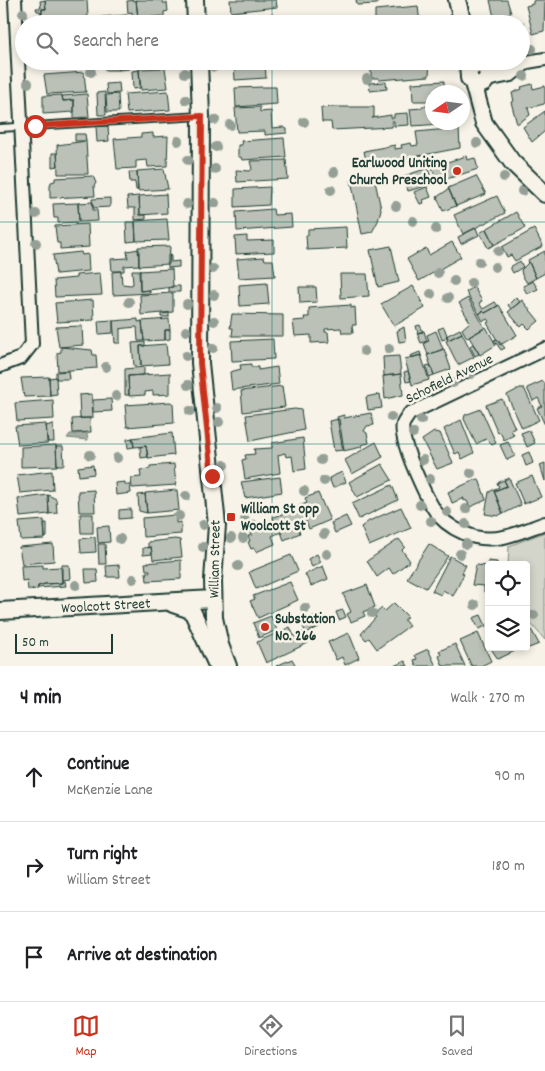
<!DOCTYPE html>
<html lang="en">
<head>
<meta charset="utf-8">
<style>
  body { margin:0; font-family:Dekko,sans-serif; background:#f6f6f6; color:#202124 }
  .controls { position:absolute; right:15px; bottom:15px; display:grid; overflow:hidden; border-radius:5px; box-shadow:0 2px 8px #0003 }
  .controls button { width:45px; height:45px; display:grid; place-items:center; padding:0; border:0; border-bottom:1px solid #e0e0e0; background:#fff; color:#202124; font:25px sans-serif }
  .compass { position:absolute; left:425px; top:85px; width:45px; height:45px; border-radius:50%; background:#fff; box-shadow:0 2px 8px #0003; rotate:257deg }
  .scale { position:absolute; left:15px; bottom:12px; width:98px; box-sizing:border-box; padding-left:5px; border:2px solid #1f3d34; border-top:0; font-size:14px; line-height:18px; white-space:nowrap; color:#1f3d34; -webkit-text-stroke:4px #f7f3e8; paint-order:stroke }
  .stop { position:absolute; width:15px; height:15px; margin:-11px; border:4px solid #c8321e; border-radius:50%; background:#fff }
  .stop.end { background:#c8321e; border-color:#fff; box-shadow:0 1px 5px #0008 }
  .list { margin:0; padding:0; list-style:none }
  h2 { display:flex; justify-content:space-between; align-items:center; height:65px; margin:0; padding:0 20px; font-size:21px }
  h2 small { font-size:16px; font-weight:400; color:#757577 }
  .list li { display:grid; grid-template-columns:32px 1fr auto; gap:15px; align-items:center; box-sizing:border-box; height:90px; padding:0 20px; border-top:1px solid #e0e0e0 }
  .list b { display:block; font-size:19px; white-space:nowrap }
  .list p { margin:0; font-size:16px; white-space:nowrap; color:#757577 }
  .list em { font-size:16px; font-style:normal; color:#757577 }
  .icon { flex:none; width:28px; height:28px; fill:none; stroke:currentColor; stroke-width:2; stroke-linecap:round; stroke-linejoin:round }
  .map { position:relative; flex:none; width:545px; height:666px; overflow:hidden }
  .search { position:absolute; background:#fff; box-shadow:0 2px 8px #0003; left:15px; right:15px; top:15px; height:55px; display:flex; align-items:center; gap:12px; box-sizing:border-box; padding:0 18px; border-radius:28px; color:#757577; font-size:19px }
  .sheet { height:335px; background:#fff }
  nav { display:flex; justify-content:space-around; align-items:center; box-sizing:border-box; height:70px; border-top:1px solid #e0e0e0; background:#fff; font-size:14px; color:#757577 }
  nav a { display:grid; justify-items:center; gap:2px }
  nav .on { color:#c8321e }
  .map>svg:first-child { display:block }
  .green { fill:#d3d5ca; stroke:#79897f }
  .water { fill:url(#water-waves); stroke:#6f8077 }
  .building { fill:#bbc1b6; stroke:#1f3d34 }
  .lines { fill:none; stroke-linecap:round; stroke-linejoin:round }
  .lane-casing { stroke:#1f3d34; stroke-width:10 }
  .street-casing { stroke:#1f3d34; stroke-width:16 }
  .secondary-casing { stroke:#1f3d34; stroke-width:20 }
  .lane { stroke:#f7f3e8; stroke-width:6 }
  .street { stroke:#f7f3e8; stroke-width:12 }
  .secondary { stroke:#f7f3e8; stroke-width:16 }
  .tree { fill:#949f96 }
  .route { stroke:#c8321e; stroke-width:6 }
  .grid { fill:none; stroke:#0f766e; stroke-width:1; stroke-opacity:0.55 }
  .poi-dot { fill:#c8321e; stroke:#f7f3e8; stroke-width:2 }
  .labels { text-anchor:middle; stroke-width:5; stroke-linejoin:round; paint-order:stroke }
  .poi-label { font-size:15px; font-weight:bold; fill:#1f3d34; stroke:#f7f3e8; text-anchor:start }
  .street-label { font-size:15px; fill:#1f3d34; stroke:#f7f3e8 }
</style>
</head>
<body>
<div class="map">
<svg width="545" height="666" viewBox="0 0 545 666">
  <defs>
    <pattern id="water-waves" width="16" height="10" patternUnits="userSpaceOnUse" patternTransform="scale(1.25)"><rect width="16" height="10" fill="#a4ada3"/><path d="M0 5q4-4 8 0t8 0" fill="none" stroke="#858e86"/></pattern>
  </defs>
  <rect width="100%" height="100%" fill="#f7f3e8"/>
  <filter id="ink" filterUnits="userSpaceOnUse"><feTurbulence type="fractalNoise" baseFrequency=".02" numOctaves="2"/><feDisplacementMap in="SourceGraphic" scale="10" xChannelSelector="R" yChannelSelector="G"/><feConvolveMatrix kernelMatrix="1 2 1 2 8 2 1 2 1" color-interpolation-filters="sRGB"/></filter>
  <g filter="url(#ink)">
    <path class="green" d="M545 532V640L526 618V565H508L509 546Z"/>
    <path class="water" d="M87 433 88 440 67 438 70 434Z"/>
    <path class="building" d="M45 0H87L88 17 42 20V9H46Z
      M45 0 46 9H42L41 19 40 11H37L36 8H41L40 1Z
      M136 0H163V3H167L168 11 164 12V16L138 18Z
      M136 0 138 18H133L132 12 128 13 127 1Z
      M230 0H276L277 7 231 12Z
      M356 0H377V4L357 5Z
      M490 0H507L511 13 494 17Z
      M545 0 544 31 533 34 526 6 533 4V1L535 0Z
      M418 6 420 24H356L375 22V10Z
      M273 14 274 24H231L230 21H235V18H246V16Z
      M127 15V22L102 23 101 17Z
      M164 21 165 24H138V23Z
      M524 23 529 40 521 42V24Z
      M44 61H79L80 67 48 69Z
      M104 61H119V70H105Z
      M126 61H166V63L126 66Z
      M265 61 266 78 235 80 234 62Z
      M378 61H430L429 76 379 80V78H371V64L379 63Z
      M126 63 129 69 119 70V64Z
      M165 68 168 88 141 90 139 69Z
      M139 70 140 88 133 89 132 71Z
      M84 72 86 92 47 94 44 75Z
      M444 81V92H432V101H413L412 83Z
      M386 82 387 89 370 91 369 83Z
      M119 83 120 93 107 94 106 84Z
      M532 84 533 89 545 86V102L544 104 528 108 530 115 517 124 511 102 514 101 512 93 522 89 521 87Z
      M263 87H276L277 104 236 107 235 88Z
      M168 91 170 110 127 113 125 94Z
      M105 92 106 115H98L97 93Z
      M87 94 89 117 74 118V100L63 101 62 96Z
      M118 94 119 112H107L106 95Z
      M62 95 63 101 74 100V112L43 114V96Z
      M422 106H432V122L456 123 412 126 410 109 422 108Z
      M260 107V112L271 111 272 128 283 127 287 129V133L265 135V131L237 132 235 108Z
      M334 107H374V117L372 118 391 115V118H394V114L408 113 409 125 394 126V121H392V127L332 130 331 122H322L321 108Z
      M545 111V131L532 142 523 127Z
      M96 126H108L109 141 97 142Z
      M459 128 460 148 367 166 364 151 395 145V149L402 148 401 145 411 143 412 146 418 145 416 132Z
      M153 133V137L168 136 167 166 148 167 147 160 136 161V168L117 169 114 139 141 137V134Z
      M75 134H85L86 141H75Z
      M284 138 286 157 242 160 241 157H238V145H242L241 141Z
      M86 141 88 174H58L57 145Z
      M52 153H57L58 166 52 167Z
      M466 156 467 160 475 158 478 169 437 182 432 167Z
      M286 160 288 179 237 182 236 170 250 171 252 169 250 161Z
      M428 168 433 184 408 191 404 176Z
      M164 169 168 189 138 191 137 171Z
      M129 172H137L138 190H136L135 182H130Z
      M367 174 375 181 381 209 378 221 372 232 362 234 351 180Z
      M93 176 96 183 94 186 95 196 50 198V187L51 182 55 181V178Z
      M476 176 486 194 456 206 448 188Z
      M270 187 269 205 235 207V189Z
      M427 187 431 197 423 200 424 203 420 204 414 192Z
      M449 189 456 206 443 211 437 197Z
      M166 194 167 213 140 215 139 196Z
      M139 196 140 215H146V219L135 220V208H128L127 197Z
      M497 196 505 213 463 234 454 215Z
      M110 198V207L93 208 92 199Z
      M93 202V210H97L98 221 79 222 78 203Z
      M78 203 79 222 58 223V218H54L53 204Z
      M273 209 274 215 291 214 292 227 237 231 236 212Z
      M516 212 525 228 494 245 486 229Z
      M167 219 169 240 136 241 135 221Z
      M126 222H135L136 241 127 242Z
      M88 224 89 247 60 249V243H57L55 226Z
      M346 227 347 248 307 250 306 235H308V229Z
      M476 228 479 235 461 244 458 237Z
      M486 229 494 245 488 248 480 233Z
      M534 229 543 246 515 261 511 255 507 257 502 247Z
      M247 236V241L274 240V252L236 254 235 237Z
      M452 242 461 257 419 281 407 259 426 248 429 255Z
      M170 246 169 264 139 266 138 247Z
      M391 246 399 282 378 287 370 250Z
      M139 249V265L124 266V271H112L111 259 128 258 127 251Z
      M545 251V273L536 278 528 260Z
      M81 252 82 255 88 254 89 271 56 274 53 255Z
      M168 255H171V262L179 261V267L168 268Z
      M264 257 265 260H273L275 276 239 278 237 259Z
      M520 261 523 267 513 273 510 267Z
      M529 262 536 278 527 283 522 275 521 270Z
      M172 269 173 287 140 291 139 271Z
      M132 270H140V291L150 290V293L113 295 112 272 121 271 122 284 131 285 133 284Z
      M100 273 102 295 55 297 54 280 76 278V275Z
      M340 274H367L369 296 341 298Z
      M533 281 538 289 527 294 523 286Z
      M267 283 269 304 240 306 239 285Z
      M173 286H180V292H169V288Z
      M413 286 425 308 394 326 381 304Z
      M299 287H316L317 302 300 303Z
      M474 287 482 301 479 303 483 309 495 302 498 306 485 313 483 311 479 314 466 292Z
      M173 293V312L141 315 140 295Z
      M516 297 520 302 511 309 508 305Z
      M468 298 485 328 467 338 462 329 470 322 459 303Z
      M93 300 94 320 57 322 55 303Z
      M522 300 539 321 529 329 524 324 521 327 508 312Z
      M351 305V308L355 307 356 325H352L353 333H342L341 328 325 329V332H328L329 342 311 343V335L295 336 293 321 305 320 304 317H309V308Z
      M499 305 517 335 500 345 487 323 489 322 488 319 483 321 479 314 483 311 485 313Z
      M169 313V317H161V314Z
      M232 314 283 315V336H232L233 328H230Z
      M138 319V322L142 321 144 341H138L137 327 126 328 120 329V343H115L113 321Z
      M169 319 170 330H165V340L144 341 142 321Z
      M113 320V333L99 334 98 321Z
      M420 325 423 332 418 333 416 326Z
      M82 326 83 345 59 347 56 327Z
      M404 327 406 341 399 342 397 331Z
      M444 327 448 338 442 340 438 329Z
      M486 327 496 345 480 355 469 337Z
      M460 329 462 333 448 340 446 336Z
      M165 330H170V339L165 340Z
      M424 331 427 341 421 343 417 333Z
      M436 331 443 349 428 355 424 343 429 341 427 335Z
      M462 333 474 357 458 365 446 341Z
      M273 339 274 359 232 361 231 341Z
      M497 339 505 348 501 350 494 340Z
      M145 342V346H140L141 365 134 366 132 343Z
      M166 344 168 364 141 366 140 346Z
      M473 344 479 354 475 356 470 346Z
      M61 347 92 350 93 355H96L97 368 58 371 57 353 61 352Z
      M444 349 451 369 434 375 427 355Z
      M420 352 421 355 411 358 410 356Z
      M421 355 429 380 412 385 405 359Z
      M399 356 401 374 384 376 383 357Z
      M251 364V367H258V370L277 367 279 384 232 390 230 372 241 369 240 365Z
      M430 365 434 375 429 377 426 366Z
      M144 367V375L128 376 129 395H125V369Z
      M68 371 69 379H56V372Z
      M408 371 411 381 406 382 404 372Z
      M170 373V394L153 395V391L145 392V395L129 396 128 376Z
      M401 374 403 395 385 399 383 376Z
      M49 377 50 396 24 397 21 378Z
      M56 377 57 394 50 395 49 378Z
      M543 381 545 384V425L537 408 542 406 538 398 533 401 527 388Z
      M282 386 285 407 243 412 241 391Z
      M520 388H524L539 420 522 428 507 395Z
      M92 394 93 418H80L79 395Z
      M380 394 382 408 368 410 366 397Z
      M111 399 112 411 93 412V400Z
      M502 399 515 428 511 430 514 435 504 440 500 432 498 433 486 405Z
      M53 400 54 419 17 421 15 403Z
      M170 402 173 403 174 423 127 427 125 405Z
      M295 409 301 410 304 430 250 441 246 415Z
      M481 409 496 443 492 445 486 439 476 444 464 419 465 415Z
      M371 413 374 425 367 426 364 431 367 433 369 443 361 445 362 447 343 451 337 417 344 415V418Z
      M90 418 91 432 73 433 72 419Z
      M339 419 344 450 334 451 329 421Z
      M461 420 474 453 462 459 459 452 455 454 444 429Z
      M46 424 48 443 18 445 15 426Z
      M53 424 54 442H47L46 426Z
      M529 430 535 443 527 447 521 433Z
      M434 432 440 433 453 463 437 469 422 440Z
      M172 433 174 455 148 458 146 446 134 447 132 438Z
      M133 438 134 447 128 448 127 439Z
      M303 438 306 469 294 471 292 456 286 457 285 453 278 455 280 473 245 479 242 460 246 459 245 455 255 454 254 449 272 448V443Z
      M376 442 383 457 352 474 345 460Z
      M508 442 515 456 507 460 500 445Z
      M56 445 57 466 21 467V447Z
      M56 446H63L64 465H57Z
      M146 446 148 457 141 458 140 447Z
      M529 452 533 463 526 466 522 455Z
      M545 463V481L540 465Z
      M174 464 176 485 132 488 131 478 141 477 140 470 150 469V466Z
      M382 464 392 480 357 497 349 482Z
      M93 465 94 474 79 476 78 467Z
      M52 471 53 490 20 493 17 475Z
      M342 472 346 482 333 488 329 478Z
      M532 476 541 497 524 504 515 483Z
      M280 477 282 492 245 498 241 482Z
      M509 478 521 505 503 514 494 491 507 486 504 480Z
      M477 479H479L486 500 470 507 467 501 463 500 464 498 452 503 448 492Z
      M504 480 507 486 494 491 503 513 498 516 485 514 489 492 499 487 497 483Z
      M125 482V485H130L131 493 116 495 115 483Z
      M392 485 398 500 359 519 352 504Z
      M94 490 95 512H79L78 491Z
      M177 490 179 510 147 513 145 493Z
      M318 493 330 520 309 529 306 521 297 524 300 533 284 540 281 532 272 536 275 544 256 552 254 548 251 549 248 542 250 541 248 536 252 535 247 523 255 520 257 524 274 520 273 517 300 508 299 506 307 503 305 498Z
      M145 494 147 513 139 511 138 495Z
      M48 495 49 514 20 517 18 499Z
      M48 495 56 499 57 513 49 514Z
      M401 507 411 528 369 546 361 527 369 521Z
      M131 509V518L119 519V510Z
      M80 514H93V533H81Z
      M176 515V523L181 522V534L143 537 142 518Z
      M346 516 351 526 335 533 331 523Z
      M44 520 45 539 21 540 19 522Z
      M44 523H47V537L45 538Z
      M109 526 110 542 98 543 97 527Z
      M95 537 96 552 81 553 80 539Z
      M175 539 180 540 182 557 153 560 151 547 148 548V542Z
      M399 539 405 547 402 550 410 561 393 574 389 568 377 577 367 561Z
      M53 544 54 561 22 564 19 547Z
      M98 544H105L106 564H99Z
      M429 544 448 556 426 588 407 578Z
      M151 547 152 554 143 555V548Z
      M317 554 321 562 312 567 308 559Z
      M291 555 298 571 256 589 249 572Z
      M450 556 466 565 462 573 464 574 453 596 443 590 441 595 432 591Z
      M181 560V579L147 581 146 572H150V570H146L145 563Z
      M488 561 497 562V565H489V592H484V586L472 585 476 565 488 566Z
      M43 565V568L61 567 62 583 45 584 38 586V589L28 590 27 580 22 581 21 566Z
      M62 565H69L70 579 62 580Z
      M119 565 120 577H107L106 566Z
      M323 566 328 579 311 586 305 574Z
      M85 569H97L98 582 86 583Z
      M62 581H65L66 586 38 588V586L45 584 62 583Z
      M290 582 298 600 258 618 250 601 255 599 253 596Z
      M367 585 375 607 363 612 365 616 351 622 347 614 351 612 343 594Z
      M394 603 408 617 404 620 409 626 377 649 369 638 366 640 361 634 376 617 374 615 382 608 385 611Z
      M343 610 346 617 339 620 336 612Z
      M481 615 486 626 479 629 473 618Z
      M271 616 277 630 259 638 253 623Z
      M314 616 319 627 306 633 301 622Z
      M526 620 539 644 521 651 520 647H526Z
      M290 627 294 636 303 632 308 643 266 663 257 642Z
      M349 633 359 658 345 665 342 657 336 660 328 642Z
      M478 633 491 661 481 666H473L471 665 460 641Z
      M455 644 465 666H443L439 656 441 655 439 651Z
      M490 647H513L515 651 498 659Z
      M428 649 436 666H416L414 660 417 659 415 655Z
      M292 659 296 666H276Z
      M405 661 408 666H394Z"/>
    <g class="lines">
      <defs>
        <path id="lane" d="M0 128 201 116"/>
        <path id="street" d="M487 69 545 59
          M487 80 511 75 526 63
          M545 349 409 414C408 417 404 421 403 424 398 439 428 503 439 516 449 527 461 533 475 537 500 543 522 531 545 523
          M0 366 21 358 32 344 15 0"/>
        <g id="secondary">
          <path d="M195 0 196 24"/>
          <path d="M457 0 463 24"/>
          <path d="M199 61 201 116 200 363 217 525 213 580 214 618 220 645 228 666"/>
          <path d="M468 61 469 78 473 83 484 123 512 162 545 194"/>
          <path d="M470 69C477 62 486 64 489 74L484 83 479 85 473 83"/>
          <path d="M173 604 188 609 193 613 216 663"/>
          <path id="s1" d="M0 611 213 599"/>
        </g>
      </defs>
      <use href="#lane" class="lane-casing"/>
      <use href="#street" class="street-casing"/>
      <use href="#secondary" class="secondary-casing"/>
      <use href="#lane" class="lane"/>
      <use href="#street" class="street"/>
      <use href="#secondary" class="secondary"/>
    </g>
    <g class="tree">
      <circle cx="23" cy="13" r="5"/>
      <circle cx="532" cy="49" r="5"/>
      <circle cx="214" cy="67" r="5"/>
      <circle cx="91" cy="72" r="5"/>
      <circle cx="185" cy="73" r="5"/>
      <circle cx="524" cy="76" r="5"/>
      <circle cx="367" cy="79" r="5"/>
      <circle cx="28" cy="83" r="5"/>
      <circle cx="186" cy="100" r="5"/>
      <circle cx="215" cy="120" r="5"/>
      <circle cx="304" cy="122" r="5"/>
      <circle cx="230" cy="125" r="5"/>
      <circle cx="178" cy="141" r="5"/>
      <circle cx="477" cy="143" r="5"/>
      <circle cx="216" cy="147" r="5"/>
      <circle cx="188" cy="160" r="5"/>
      <circle cx="215" cy="169" r="5"/>
      <circle cx="334" cy="172" r="5"/>
      <circle cx="504" cy="177" r="5"/>
      <circle cx="331" cy="190" r="5"/>
      <circle cx="522" cy="191" r="5"/>
      <circle cx="215" cy="203" r="5"/>
      <circle cx="187" cy="204" r="5"/>
      <circle cx="396" cy="206" r="5"/>
      <circle cx="36" cy="214" r="5"/>
      <circle cx="413" cy="221" r="5"/>
      <circle cx="436" cy="229" r="5"/>
      <circle cx="36" cy="243" r="5"/>
      <circle cx="498" cy="251" r="5"/>
      <circle cx="479" cy="262" r="5"/>
      <circle cx="495" cy="267" r="5"/>
      <circle cx="213" cy="269" r="5"/>
      <circle cx="438" cy="273" r="5"/>
      <circle cx="454" cy="281" r="5"/>
      <circle cx="471" cy="283" r="5"/>
      <circle cx="431" cy="294" r="5"/>
      <circle cx="214" cy="295" r="5"/>
      <circle cx="448" cy="298" r="5"/>
      <circle cx="129" cy="302" r="5"/>
      <circle cx="187" cy="304" r="5"/>
      <circle cx="214" cy="321" r="5"/>
      <circle cx="186" cy="331" r="5"/>
      <circle cx="213" cy="348" r="5"/>
      <circle cx="389" cy="349" r="5"/>
      <circle cx="364" cy="351" r="5"/>
      <circle cx="186" cy="356" r="5"/>
      <circle cx="106" cy="367" r="5"/>
      <circle cx="471" cy="374" r="5"/>
      <circle cx="453" cy="383" r="5"/>
      <circle cx="188" cy="385" r="5"/>
      <circle cx="116" cy="396" r="5"/>
      <circle cx="217" cy="408" r="5"/>
      <circle cx="190" cy="411" r="5"/>
      <circle cx="391" cy="417" r="5"/>
      <circle cx="421" cy="420" r="5"/>
      <circle cx="219" cy="422" r="5"/>
      <circle cx="413" cy="433" r="5"/>
      <circle cx="90" cy="455" r="5"/>
      <circle cx="117" cy="458" r="5"/>
      <circle cx="321" cy="460" r="5"/>
      <circle cx="423" cy="460" r="5"/>
      <circle cx="224" cy="465" r="5"/>
      <circle cx="471" cy="473" r="5"/>
      <circle cx="430" cy="479" r="5"/>
      <circle cx="324" cy="481" r="5"/>
      <circle cx="304" cy="491" r="5"/>
      <circle cx="186" cy="496" r="5"/>
      <circle cx="420" cy="505" r="5"/>
      <circle cx="466" cy="509" r="5"/>
      <circle cx="447" cy="512" r="5"/>
      <circle cx="179" cy="516" r="5"/>
      <circle cx="245" cy="520" r="5"/>
      <circle cx="431" cy="521" r="5"/>
      <circle cx="466" cy="524" r="5"/>
      <circle cx="203" cy="525" r="5"/>
      <circle cx="324" cy="534" r="5"/>
      <circle cx="231" cy="538" r="5"/>
      <circle cx="243" cy="538" r="5"/>
      <circle cx="120" cy="539" r="5"/>
      <circle cx="466" cy="544" r="5"/>
      <circle cx="203" cy="547" r="5"/>
      <circle cx="327" cy="554" r="5"/>
      <circle cx="460" cy="554" r="5"/>
      <circle cx="238" cy="566" r="5"/>
      <circle cx="133" cy="579" r="5"/>
      <circle cx="76" cy="585" r="5"/>
      <circle cx="475" cy="605" r="5"/>
      <circle cx="305" cy="608" r="5"/>
      <circle cx="372" cy="613" r="5"/>
      <circle cx="534" cy="615" r="5"/>
    </g>
  </g>
  <g class="lines" filter="url(#ink)">
    <path class="route" d="M35 126 202 116 200 363 212 476"/>
  </g>
  <path class="grid" d="M272 0V24M272 61V666M0 222H545M0 444H545"/>
  <g class="poi-dot">
    <circle cx="457" cy="171" r="5"/>
    <rect x="226" y="512" width="10" height="10" rx="2.5"/>
    <circle cx="265" cy="627" r="5"/>
  </g>
  <g class="labels">
    <g class="poi-label">
      <text x="447" y="167" text-anchor="end">Earlwood Uniting<tspan x="447" dy="17">Church Preschool</tspan></text>
      <text x="241" y="513">William St opp<tspan x="241" dy="17">Woolcott St</tspan></text>
      <text x="275" y="623">Substation<tspan x="275" dy="17">No. 266</tspan></text>
    </g>
    <g class="street-label">
      <text transform="translate(449 378) rotate(-26)" y="5">Schofield Avenue</text>
      <text transform="translate(214 559) rotate(-89)" y="5">William Street</text>
      <text dy="5" stroke="none"><textPath href="#s1" startOffset="106">Woolcott Street</textPath></text>
    </g>
  </g>
</svg>
<div class="controls">
<button><svg class="icon" aria-label="locate" viewBox="0 0 24 24"><circle cx="12" cy="12" r="6"/><path d="M12 2v4M12 18v4M2 12h4M18 12h4"/></svg></button>
<button><svg class="icon" aria-label="layers" viewBox="0 0 24 24"><path d="M12 4l9 5-9 5-9-5zM3 14l9 5 9-5"/></svg></button>
</div>
<svg class="compass" viewBox="-18 -18 36 36"><path d="M0-13l5 13h-10z" fill="#e53935"/><path d="M0 13l5-13h-10z" fill="#757577"/></svg>
<div class="scale">50 m</div>
<div class="stop" style="left:35px;top:126px"></div>
<div class="stop end" style="left:212px;top:476px"></div>
<div class="search"><svg class="icon" aria-label="search" viewBox="0 0 24 24"><circle cx="10" cy="10" r="6"/><path d="M15 15l6 6"/></svg>Search here</div>
</div>
<section class="sheet">
<h2>4 min<small>Walk · 270 m</small></h2>
<ul class="list">
<li><svg class="icon" aria-label="ahead" viewBox="0 0 24 24"><path d="M12 20V5M6 11l6-6 6 6"/></svg><div><b>Continue</b><p>McKenzie Lane</p></div><em>90 m</em></li>
<li><svg class="icon" aria-label="right" viewBox="0 0 24 24"><path d="M7 20v-9h11M14 6l5 5-5 5"/></svg><div><b>Turn right</b><p>William Street</p></div><em>180 m</em></li>
<li><svg class="icon" aria-label="arrive" viewBox="0 0 24 24"><path d="M6 21V4h12l-3 4 3 4H6"/></svg><div><b>Arrive at destination</b></div></li>
</ul>
</section>
<nav>
<a class="on"><svg class="icon" aria-label="map" viewBox="0 0 24 24"><path d="M3 6l6-2 6 2 6-2v14l-6 2-6-2-6 2zM9 4v14M15 6v14"/></svg>Map</a>
<a><svg class="icon" aria-label="directions" viewBox="0 0 24 24"><path d="M12 3l9 9-9 9-9-9zM9 14v-3h6M13 9l2 2-2 2"/></svg>Directions</a>
<a><svg class="icon" aria-label="saved" viewBox="0 0 24 24"><path d="M7 4h10v16l-5-4-5 4z"/></svg>Saved</a>
</nav>
</body>
</html>
